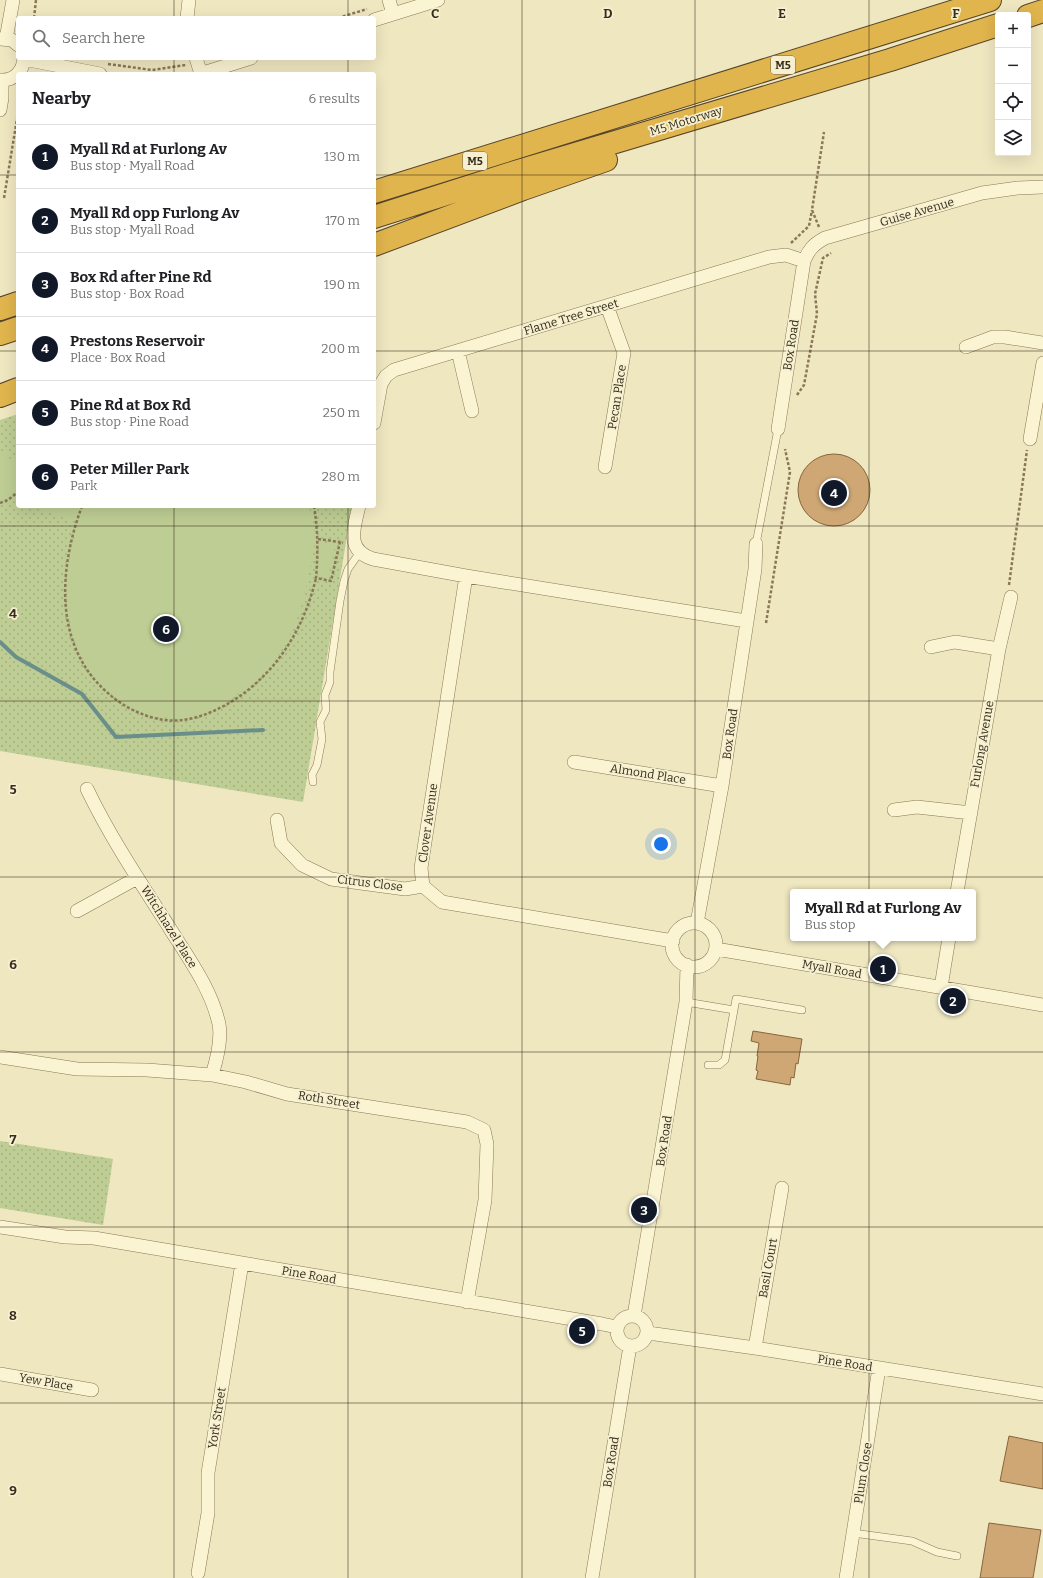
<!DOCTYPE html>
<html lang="en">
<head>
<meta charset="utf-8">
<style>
  body { margin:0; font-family:Bitter,serif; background:#f6f6f6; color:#202124 }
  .controls { position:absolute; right:12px; top:12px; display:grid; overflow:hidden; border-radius:4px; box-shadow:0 4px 16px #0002 }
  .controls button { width:36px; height:36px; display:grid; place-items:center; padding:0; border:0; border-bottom:1px solid #e0e0e0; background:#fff; color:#202124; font:20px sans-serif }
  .you { position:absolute; left:661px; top:844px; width:14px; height:14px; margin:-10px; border:3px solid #fff; border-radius:50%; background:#1a73e8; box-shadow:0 0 0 6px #1a73e833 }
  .badge { display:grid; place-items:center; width:26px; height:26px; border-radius:50%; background:#111827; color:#fff; font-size:13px; font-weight:700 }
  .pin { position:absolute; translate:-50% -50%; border:2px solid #fff; box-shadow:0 1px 4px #0006 }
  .popup { position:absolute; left:790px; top:889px; width:186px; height:52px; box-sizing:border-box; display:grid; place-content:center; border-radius:4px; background:#fff; filter:drop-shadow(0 1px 3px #0005); font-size:13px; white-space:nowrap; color:#757577 }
  .popup b { font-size:15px; color:#202124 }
  .popup::after { content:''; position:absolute; left:50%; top:100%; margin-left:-8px; border:8px solid transparent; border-top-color:#fff }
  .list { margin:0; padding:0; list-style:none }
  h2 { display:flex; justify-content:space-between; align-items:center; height:52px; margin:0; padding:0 16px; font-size:17px }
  h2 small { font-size:13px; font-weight:400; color:#757577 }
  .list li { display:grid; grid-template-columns:26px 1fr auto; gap:12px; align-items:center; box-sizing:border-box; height:64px; padding:0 16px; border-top:1px solid #e0e0e0 }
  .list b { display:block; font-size:15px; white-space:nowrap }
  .list p { margin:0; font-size:13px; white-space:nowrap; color:#757577 }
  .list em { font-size:13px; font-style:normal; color:#757577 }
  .icon { flex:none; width:22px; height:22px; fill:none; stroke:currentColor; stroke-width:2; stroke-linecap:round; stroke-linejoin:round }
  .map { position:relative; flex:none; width:1043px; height:1578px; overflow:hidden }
  .search { position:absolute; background:#fff; box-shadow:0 4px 16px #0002; left:16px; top:16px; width:360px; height:44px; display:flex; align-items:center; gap:10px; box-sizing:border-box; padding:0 14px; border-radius:4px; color:#757577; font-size:15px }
  .panel { position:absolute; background:#fff; box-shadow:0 4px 16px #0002; left:16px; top:72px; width:360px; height:436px; border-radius:4px }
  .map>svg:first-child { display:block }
  .grass { fill:url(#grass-dots) }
  .garden { fill:#becd94 }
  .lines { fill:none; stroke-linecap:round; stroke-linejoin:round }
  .stream { stroke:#6a8f8b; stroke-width:4 }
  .building { fill:#cea775; stroke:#88653d }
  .lane-casing { stroke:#887857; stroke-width:8 }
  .street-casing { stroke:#887857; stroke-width:14 }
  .highway-casing { stroke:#56452c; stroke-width:24 }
  .path { stroke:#887857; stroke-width:2.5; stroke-dasharray:3 2; stroke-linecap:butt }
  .lane { stroke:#faf4d3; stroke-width:7 }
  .street { stroke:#faf4d3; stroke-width:13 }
  .highway { stroke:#e1b54d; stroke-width:22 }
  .grid { fill:none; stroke:#372d1c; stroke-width:1; stroke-opacity:0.55 }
  .labels { text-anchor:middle; stroke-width:3.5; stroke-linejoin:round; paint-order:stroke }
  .shield { fill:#f6f0d0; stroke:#706852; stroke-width:1 }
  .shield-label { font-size:11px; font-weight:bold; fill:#372d1c }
  .street-label { font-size:12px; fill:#372d1c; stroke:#f6f0d0 }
  .grid-label { font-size:13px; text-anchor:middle; font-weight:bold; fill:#372d1c; stroke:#f6f0d0; stroke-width:3.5; stroke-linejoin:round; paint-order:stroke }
</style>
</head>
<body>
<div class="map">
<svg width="1043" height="1578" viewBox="0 0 1043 1578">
  <defs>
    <pattern id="grass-dots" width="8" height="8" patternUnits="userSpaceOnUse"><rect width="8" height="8" fill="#becd94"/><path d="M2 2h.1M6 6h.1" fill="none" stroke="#a4b07f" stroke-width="1.8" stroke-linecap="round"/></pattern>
  </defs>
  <rect width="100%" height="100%" fill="#efe7c0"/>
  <path class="grass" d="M18 414V506H352L303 802 0 751V420Z
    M0 1141 113 1159 103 1225 0 1208Z"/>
  <path class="garden" d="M7 451 10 461H18C18 477 21 495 0 500V454Z
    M35 506H76L85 508 86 506H309C311 515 315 526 315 536 315 546 312 558 310 568 301 625 281 666 232 698 218 708 200 718 182 719 177 720 170 717 164 717 158 716 152 716 146 714 93 698 66 641 67 588 67 565 73 544 78 522L35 508Z
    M320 543 335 546 328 578 318 576Z"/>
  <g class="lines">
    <path class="stream" d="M0 642 16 657 82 694 116 737 263 730"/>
  </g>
  <path class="building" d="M798 490a36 36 0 1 1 72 0a36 36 0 1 1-72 0Z
    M753 1031 802 1039 798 1064 796 1063 794 1078 791 1077 790 1085 756 1079 758 1071 756 1070 758 1056H757L759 1043 751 1041Z
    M1009 1436 1043 1443V1489L1000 1481Z
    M989 1523 1041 1530 1033 1578H980Z"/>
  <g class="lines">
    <defs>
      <path id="lane" d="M756 544 778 429
        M313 782 312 775 317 765 322 739 320 722 326 710 325 695 330 682V672L340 601 344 581 348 569 360 552
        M686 1002 734 1010
        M708 1065H719L725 1060 736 999 802 1010
        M853 1533 912 1541 937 1552 957 1556"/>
      <path id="street" d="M389 0 393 14
        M187 18 189 0
        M374 20 438 0
        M0 39 12 40 18 45
        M6 39 13 0
        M196 58 201 74
        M24 59 100 74
        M200 74 251 58
        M0 80C14 81 23 72 24 58
        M0 110 2 98V80
        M966 347 993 337H1005L1043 343
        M458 351 472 411
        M374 423 381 384 386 376 394 370 769 257 786 255 804 261
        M778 429 804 261C809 249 814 244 825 238L982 193 1018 188 1043 187
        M1030 439 1043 363
        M605 467 624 353 607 306
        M359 506C354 528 345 550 373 559L466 576 746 621
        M466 576 421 868 423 886 442 902 673 941
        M931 647 955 642 999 649
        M574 762 722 786
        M87 789C110 837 140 882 169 927 188 958 211 988 219 1024 222 1040 217 1059 212 1075
        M894 810 917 807 971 813
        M277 820 281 843 302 865 331 879 405 889 423 886
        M957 892 999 649 1011 597
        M77 911 137 878
        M697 923 722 786 755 569 756 544
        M672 945a22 22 0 1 1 44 0a22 22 0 1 1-44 0Z
        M716 949 1043 1005
        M941 987 949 938
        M0 1057 77 1069 147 1070 212 1075 246 1082 287 1094 467 1122 484 1130 487 1144 485 1200 467 1302
        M0 1227 65 1237 94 1238 602 1324 617 1327
        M617 1331a15 15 0 1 1 30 0a15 15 0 1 1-30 0Z
        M634 1316 686 1002 687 965
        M648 1333 755 1348 1043 1394
        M755 1348 782 1188
        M0 1374 92 1390
        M198 1573 208 1513V1473L242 1263
        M592 1578 630 1346
        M846 1578 879 1368"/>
      <path id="highway" d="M1028 16 1043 11
        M374 192 990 0
        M374 217 515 172 890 60 998 25
        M374 245 523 189 606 160
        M0 309 18 303
        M0 334 18 328
        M0 396 18 389"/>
    </defs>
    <use href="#lane" class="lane-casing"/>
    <use href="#street" class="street-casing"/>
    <use href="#highway" class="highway-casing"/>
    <path class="path" d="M34 18 36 0
      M338 18 367 9
      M108 64 152 70 186 65
      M4 198 18 113
      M819 227 812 210 824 132
      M791 243 809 226 812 210
      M797 395 804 385 817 314 815 294 823 258 831 253
      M0 503 8 500 18 492
      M82 506C57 573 53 655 118 701 136 714 161 723 183 720 200 718 217 710 231 702 276 674 304 629 316 578
      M314 506C318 530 318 553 316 578L331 581 340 542 343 543
      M318 539 340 542
      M1009 585 1027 450
      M766 623 790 472 785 449"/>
    <use href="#lane" class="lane"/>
    <use href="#street" class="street"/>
    <use href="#highway" class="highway"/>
  </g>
  <path class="grid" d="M174 0V18M348 0V18M522 0V1578M695 0V1578M869 0V1578M174 58V74M348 58V74M0 175H18M374 175H1043M0 351H18M374 351H1043M174 506V1578M348 506V1578M0 526H1043M0 701H1043M0 877H1043M0 1052H1043M0 1227H1043M0 1403H1043"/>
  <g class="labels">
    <g class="shield">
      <rect x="771" y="56" width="24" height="18" rx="3"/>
      <rect x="463" y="152" width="24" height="18" rx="3"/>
    </g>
    <g class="shield-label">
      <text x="783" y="69">M5</text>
      <text x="475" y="165">M5</text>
    </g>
    <g class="street-label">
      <text transform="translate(686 121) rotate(-17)" y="4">M5 Motorway</text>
      <text transform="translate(917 212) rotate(-16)" y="4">Guise Avenue</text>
      <text transform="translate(571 317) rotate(-17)" y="4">Flame Tree Street</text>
      <text transform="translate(791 345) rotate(-81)" y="4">Box Road</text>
      <text transform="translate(617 397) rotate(-81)" y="4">Pecan Place</text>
      <text transform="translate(730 734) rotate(-82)" y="4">Box Road</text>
      <text transform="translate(982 744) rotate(-80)" y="4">Furlong Avenue</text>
      <text transform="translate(648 774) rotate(9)" y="4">Almond Place</text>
      <text transform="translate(428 823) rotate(-82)" y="4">Clover Avenue</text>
      <text transform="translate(370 883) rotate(7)" y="4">Citrus Close</text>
      <text transform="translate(169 927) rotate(58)" y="4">Witchhazel Place</text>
      <text transform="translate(832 969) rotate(10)" y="4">Myall Road</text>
      <text transform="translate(329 1100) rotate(9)" y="4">Roth Street</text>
      <text transform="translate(664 1141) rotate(-81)" y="4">Box Road</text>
      <text transform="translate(768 1268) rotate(-80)" y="4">Basil Court</text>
      <text transform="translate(309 1275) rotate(10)" y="4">Pine Road</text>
      <text transform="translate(845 1363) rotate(9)" y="4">Pine Road</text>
      <text transform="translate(46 1382) rotate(10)" y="4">Yew Place</text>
      <text transform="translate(217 1418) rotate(-81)" y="4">York Street</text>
      <text transform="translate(611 1462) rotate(-81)" y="4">Box Road</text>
      <text transform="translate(863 1473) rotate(-81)" y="4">Plum Close</text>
    </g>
  </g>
  <g class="grid-label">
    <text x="435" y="18">C</text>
    <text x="608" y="18">D</text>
    <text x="782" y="18">E</text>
    <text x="956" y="18">F</text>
    <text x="13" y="618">4</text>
    <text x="13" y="794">5</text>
    <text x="13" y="969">6</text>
    <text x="13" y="1144">7</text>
    <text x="13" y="1320">8</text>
    <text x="13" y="1495">9</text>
  </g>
</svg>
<div class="controls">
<button>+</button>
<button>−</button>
<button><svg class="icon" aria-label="locate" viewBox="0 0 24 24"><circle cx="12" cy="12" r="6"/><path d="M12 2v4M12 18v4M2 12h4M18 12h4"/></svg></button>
<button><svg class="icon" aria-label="layers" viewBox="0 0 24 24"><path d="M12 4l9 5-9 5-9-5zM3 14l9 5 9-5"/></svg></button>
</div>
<div class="you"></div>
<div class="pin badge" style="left:883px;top:969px">1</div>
<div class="popup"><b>Myall Rd at Furlong Av</b>Bus stop</div>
<div class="pin badge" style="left:953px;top:1001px">2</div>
<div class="pin badge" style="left:644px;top:1210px">3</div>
<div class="pin badge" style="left:834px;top:493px">4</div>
<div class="pin badge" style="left:582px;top:1331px">5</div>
<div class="pin badge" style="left:166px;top:629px">6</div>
<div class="search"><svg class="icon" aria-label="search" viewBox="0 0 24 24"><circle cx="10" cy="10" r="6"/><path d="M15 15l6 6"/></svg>Search here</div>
<section class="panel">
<h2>Nearby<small>6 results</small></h2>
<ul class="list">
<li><span class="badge">1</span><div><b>Myall Rd at Furlong Av</b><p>Bus stop · Myall Road</p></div><em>130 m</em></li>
<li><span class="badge">2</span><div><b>Myall Rd opp Furlong Av</b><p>Bus stop · Myall Road</p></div><em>170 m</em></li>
<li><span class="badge">3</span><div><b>Box Rd after Pine Rd</b><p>Bus stop · Box Road</p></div><em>190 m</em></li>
<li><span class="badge">4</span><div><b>Prestons Reservoir</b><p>Place · Box Road</p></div><em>200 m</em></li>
<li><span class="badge">5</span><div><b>Pine Rd at Box Rd</b><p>Bus stop · Pine Road</p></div><em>250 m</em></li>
<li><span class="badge">6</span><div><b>Peter Miller Park</b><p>Park</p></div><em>280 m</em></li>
</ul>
</section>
</div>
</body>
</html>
